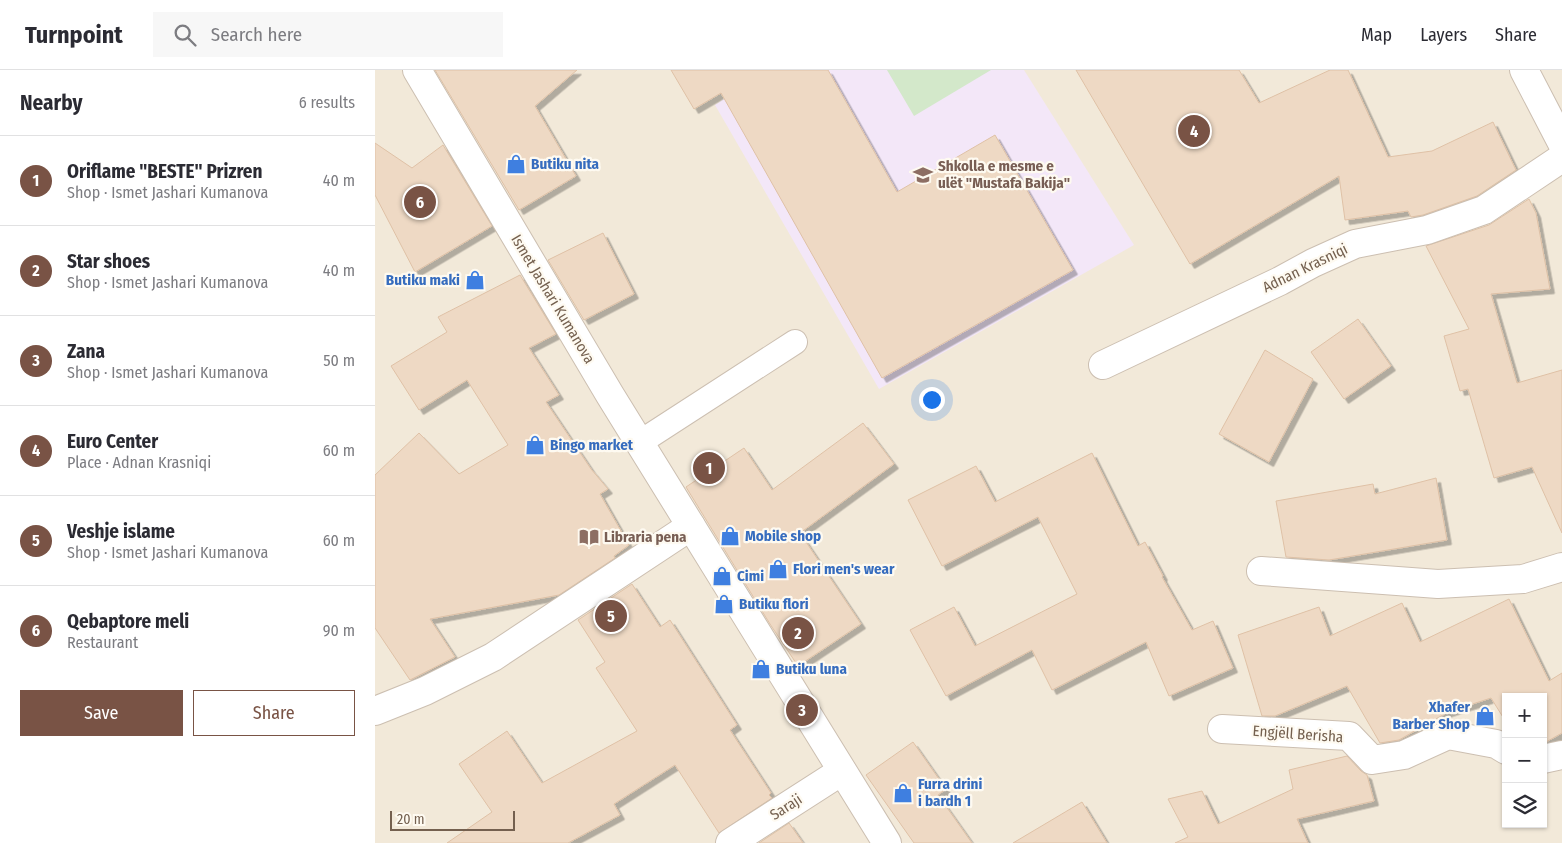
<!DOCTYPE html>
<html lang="en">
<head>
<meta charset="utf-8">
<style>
  body { margin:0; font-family:"Fira Sans Condensed",sans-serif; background:#f7f7f7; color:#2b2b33 }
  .controls { position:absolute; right:15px; bottom:15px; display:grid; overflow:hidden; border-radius:0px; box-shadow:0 1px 4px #0004 }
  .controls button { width:45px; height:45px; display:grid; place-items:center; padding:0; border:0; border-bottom:1px solid #e1e1e2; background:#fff; color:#2b2b33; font:25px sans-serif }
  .scale { position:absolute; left:15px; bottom:12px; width:125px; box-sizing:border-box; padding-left:5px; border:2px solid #74604f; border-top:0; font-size:14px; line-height:18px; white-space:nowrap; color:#74604f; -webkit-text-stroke:4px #fefaf1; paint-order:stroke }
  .you { position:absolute; left:556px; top:329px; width:18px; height:18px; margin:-12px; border:4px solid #fff; border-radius:50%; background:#1a73e8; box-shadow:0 0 0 8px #1a73e833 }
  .badge { display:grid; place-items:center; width:32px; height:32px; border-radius:50%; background:#795345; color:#fff; font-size:16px; font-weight:700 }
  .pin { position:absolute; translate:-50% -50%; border:2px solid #fff; box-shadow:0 1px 5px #0006 }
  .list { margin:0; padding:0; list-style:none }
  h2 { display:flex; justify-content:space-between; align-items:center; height:65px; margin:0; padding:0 20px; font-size:21px }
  h2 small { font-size:16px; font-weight:400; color:#7c7c81 }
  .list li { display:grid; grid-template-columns:32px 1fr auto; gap:15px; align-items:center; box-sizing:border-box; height:90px; padding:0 20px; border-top:1px solid #e1e1e2 }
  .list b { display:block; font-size:19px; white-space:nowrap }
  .list p { margin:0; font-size:16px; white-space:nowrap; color:#7c7c81 }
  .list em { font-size:16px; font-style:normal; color:#7c7c81 }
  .actions { display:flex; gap:10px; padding:15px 20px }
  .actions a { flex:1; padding:11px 0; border:1px solid #795345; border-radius:0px; text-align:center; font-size:18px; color:#795345 }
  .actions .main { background:#795345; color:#fff }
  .icon { flex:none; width:28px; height:28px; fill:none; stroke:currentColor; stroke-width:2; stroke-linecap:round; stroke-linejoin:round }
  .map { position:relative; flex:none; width:1187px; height:773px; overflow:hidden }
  header { display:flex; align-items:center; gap:30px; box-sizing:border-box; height:70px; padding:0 25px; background:#fff; border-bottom:1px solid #e1e1e2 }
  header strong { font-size:24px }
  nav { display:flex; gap:28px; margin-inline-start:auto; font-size:18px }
  .search { width:350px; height:45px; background:#f7f7f7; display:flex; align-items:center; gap:12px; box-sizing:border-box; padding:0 18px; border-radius:0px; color:#7c7c81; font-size:19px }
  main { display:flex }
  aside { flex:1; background:#fff }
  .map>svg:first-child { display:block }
  .residential { fill:#f2e9d9; fill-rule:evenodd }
  .education { fill:#f3e7f8 }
  .green { fill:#d3e8ca }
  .building { fill:#eed9c4; stroke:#dfc1a6; filter:url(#shadow) }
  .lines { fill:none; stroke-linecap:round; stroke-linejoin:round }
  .service-casing { stroke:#ccbfb1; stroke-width:26 }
  .minor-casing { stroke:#ccbfb1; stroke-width:30 }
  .tertiary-casing { stroke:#ccbfb1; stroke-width:30 }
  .service { stroke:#fff; stroke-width:24 }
  .minor { stroke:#fff; stroke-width:28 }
  .tertiary { stroke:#fff; stroke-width:28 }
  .labels { text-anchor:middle; stroke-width:4.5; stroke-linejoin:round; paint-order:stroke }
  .shop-label { font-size:15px; font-weight:bold; fill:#366cbe; stroke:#fefaf1; text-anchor:start }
  .education-label { font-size:15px; font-weight:bold; fill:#785e54; stroke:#fefaf1; text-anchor:start }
  .street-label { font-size:15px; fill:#74604f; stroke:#fefaf1 }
</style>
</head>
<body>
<header>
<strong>Turnpoint</strong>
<div class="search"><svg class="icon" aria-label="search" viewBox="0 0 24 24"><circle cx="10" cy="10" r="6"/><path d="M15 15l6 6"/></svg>Search here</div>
<nav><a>Map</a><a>Layers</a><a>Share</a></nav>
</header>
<main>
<aside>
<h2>Nearby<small>6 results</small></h2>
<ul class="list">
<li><span class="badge">1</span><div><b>Oriflame &quot;BESTE&quot; Prizren</b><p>Shop · Ismet Jashari Kumanova</p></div><em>40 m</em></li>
<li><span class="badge">2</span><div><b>Star shoes</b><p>Shop · Ismet Jashari Kumanova</p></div><em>40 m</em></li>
<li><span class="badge">3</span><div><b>Zana</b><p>Shop · Ismet Jashari Kumanova</p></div><em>50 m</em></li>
<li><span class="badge">4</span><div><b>Euro Center</b><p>Place · Adnan Krasniqi</p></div><em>60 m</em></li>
<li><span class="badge">5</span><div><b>Veshje islame</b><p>Shop · Ismet Jashari Kumanova</p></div><em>60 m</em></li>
<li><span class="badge">6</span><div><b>Qebaptore meli</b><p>Restaurant</p></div><em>90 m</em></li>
</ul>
<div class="actions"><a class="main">Save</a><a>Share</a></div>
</aside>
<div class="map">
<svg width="1187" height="773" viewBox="0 0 1187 773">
  <defs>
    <filter id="shadow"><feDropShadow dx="4.5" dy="4.5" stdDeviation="0" flood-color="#0004"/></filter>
  </defs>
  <rect width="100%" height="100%" fill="#fbf6ea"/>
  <path class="residential" d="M0 0H1187V773H0ZM1131 627H1168V754H1131Z"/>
  <path class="education" d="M393 0H649L759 175 504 319 340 35Z"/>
  <path class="green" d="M512 0H616L539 46Z"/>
  <path class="building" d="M60 0H202L160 36 201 106 144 140Z
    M296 0H453L522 122 620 65 698 200 507 308 346 23 319 39Z
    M701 0H864L884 33 955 0H973L1013 87 1057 81 1118 52 1141 100 1102 126 1048 145 1036 147 1033 141 970 150 964 106 815 194Z
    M0 73 37 98 68 75 117 156 40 202 0 125Z
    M1154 129 1161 143 1175 219 1116 224 1142 313 1187 300V463L1157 397 1119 408 1093 319 1085 321 1069 266 1094 259 1051 176 1114 155Z
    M228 163 259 224 209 250 173 190Z
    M145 205 181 264 154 278 184 325 171 332 216 399 233 419 225 424 254 475 239 486 240 488 184 525 55 549 80 587 35 610 0 558V405L44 363 84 404 133 375 92 310 44 340 16 296 72 262 63 247Z
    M983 249 1016 296 969 329 936 282Z
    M890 280 938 309 894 392 844 364Z
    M488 353 519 394 425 463 486 554 423 596 395 554 311 417 369 378 397 420Z
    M717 383 763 476 770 472 788 506 787 507 817 560 838 551 858 598 794 626 771 572 677 620 657 580 571 626 535 560 579 537 600 576 702 524 663 447 567 496 533 430 601 396 620 432Z
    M1061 408 1072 470 954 490 911 487 901 431 998 414 1000 424Z
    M257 514 285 557 295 550 362 655 355 660 396 723 394 725 397 728 344 763 300 695 239 734 245 745 193 773H72L117 742 84 694 132 661 167 713 262 661 221 598 230 592 203 550Z
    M1134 529 1174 611 1187 603V663L1171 672 1168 673V627H1131V652L1116 628 1073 642 1024 670 1005 673 972 616 900 646H887L863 565 944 537 955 566 1027 533 1045 572Z
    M538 672 571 719 563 725 597 773H539L491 705Z
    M972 686 986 701 992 705 999 731 922 749 933 773H800L813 767 793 729 827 721 843 754 918 719 914 700Z
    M707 732 732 773H638Z
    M414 753 428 773H384Z"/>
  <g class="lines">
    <defs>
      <path id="service" d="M264 373 420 272"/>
      <path id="minor" d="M728 295 905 211 938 193 980 174 1052 160 1109 140 1187 88
        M886 501 1063 514 1148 509 1187 497
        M0 641 50 621 118 587 316 456
        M847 659 974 666 997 690 1029 685 1073 665 1121 674 1131 680
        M1168 689 1187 685
        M355 773 467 701"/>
      <path id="tertiary" d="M42 0 235 325 512 773
        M1149 0 1187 73"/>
    </defs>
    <use href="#service" class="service-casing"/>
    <use href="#minor" class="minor-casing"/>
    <use href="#tertiary" class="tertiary-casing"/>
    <use href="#service" class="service"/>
    <use href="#minor" class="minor"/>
    <use href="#tertiary" class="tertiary"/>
  </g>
  <defs>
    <symbol id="shop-bare" viewBox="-9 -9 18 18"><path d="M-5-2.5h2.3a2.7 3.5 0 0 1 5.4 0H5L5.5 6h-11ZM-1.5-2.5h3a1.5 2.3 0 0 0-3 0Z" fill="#3f7fe0" stroke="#fefaf1" stroke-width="2.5" paint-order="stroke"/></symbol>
    <symbol id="school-bare" viewBox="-9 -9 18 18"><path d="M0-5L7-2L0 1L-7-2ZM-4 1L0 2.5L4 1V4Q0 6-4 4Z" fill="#8d6e63" stroke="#fefaf1" stroke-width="2.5" paint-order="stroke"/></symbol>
    <symbol id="library-bare" viewBox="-9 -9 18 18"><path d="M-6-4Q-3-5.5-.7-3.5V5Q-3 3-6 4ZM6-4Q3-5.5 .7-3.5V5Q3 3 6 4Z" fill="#8d6e63" stroke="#fefaf1" stroke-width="2.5" paint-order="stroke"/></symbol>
  </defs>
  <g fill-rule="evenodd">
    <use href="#shop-bare" x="127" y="80" width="28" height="28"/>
    <use href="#school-bare" x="534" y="91" width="28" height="28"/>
    <use href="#shop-bare" x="86" y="196" width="28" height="28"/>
    <use href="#shop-bare" x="146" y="361" width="28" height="28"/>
    <use href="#shop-bare" x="341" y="452" width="28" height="28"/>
    <use href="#library-bare" x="200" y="453" width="28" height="28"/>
    <use href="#shop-bare" x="389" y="485" width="28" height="28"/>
    <use href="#shop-bare" x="333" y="492" width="28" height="28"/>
    <use href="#shop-bare" x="335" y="520" width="28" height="28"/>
    <use href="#shop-bare" x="372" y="585" width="28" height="28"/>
    <use href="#shop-bare" x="1096" y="632" width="28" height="28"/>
    <use href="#shop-bare" x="514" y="709" width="28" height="28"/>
  </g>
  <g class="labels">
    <g class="shop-label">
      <text x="156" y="99">Butiku nita</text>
      <text x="85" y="215" text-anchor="end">Butiku maki</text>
      <text x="175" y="380">Bingo market</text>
      <text x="370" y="471">Mobile shop</text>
      <text x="418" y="504">Flori men's wear</text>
      <text x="362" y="511">Cimi</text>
      <text x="364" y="539">Butiku flori</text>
      <text x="401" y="604">Butiku luna</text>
      <text x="1095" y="642" text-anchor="end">Xhafer<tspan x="1095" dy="17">Barber Shop</tspan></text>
      <text x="543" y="719">Furra drini<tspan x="543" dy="17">i bardh 1</tspan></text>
    </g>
    <g class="education-label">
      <text x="563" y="101">Shkolla e mesme e<tspan x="563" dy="17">ulët "Mustafa Bakija"</tspan></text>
      <text x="229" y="472">Libraria pena</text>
    </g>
    <g class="street-label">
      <text transform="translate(930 198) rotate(-26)" y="5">Adnan Krasniqi</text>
      <text transform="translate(178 229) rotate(59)" y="5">Ismet Jashari Kumanova</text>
      <text transform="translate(923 664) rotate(4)" y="5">Engjëll Berisha</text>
      <text transform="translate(411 737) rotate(-33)" y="5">Saraji</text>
    </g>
  </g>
</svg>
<div class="controls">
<button>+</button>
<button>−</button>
<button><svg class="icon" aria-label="layers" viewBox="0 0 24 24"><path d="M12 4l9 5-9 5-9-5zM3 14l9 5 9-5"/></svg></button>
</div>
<div class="scale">20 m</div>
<div class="you"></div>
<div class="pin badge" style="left:334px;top:398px">1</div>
<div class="pin badge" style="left:423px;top:563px">2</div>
<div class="pin badge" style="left:427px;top:640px">3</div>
<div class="pin badge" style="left:819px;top:61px">4</div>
<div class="pin badge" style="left:236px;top:546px">5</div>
<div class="pin badge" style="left:45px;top:132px">6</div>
</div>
</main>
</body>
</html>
